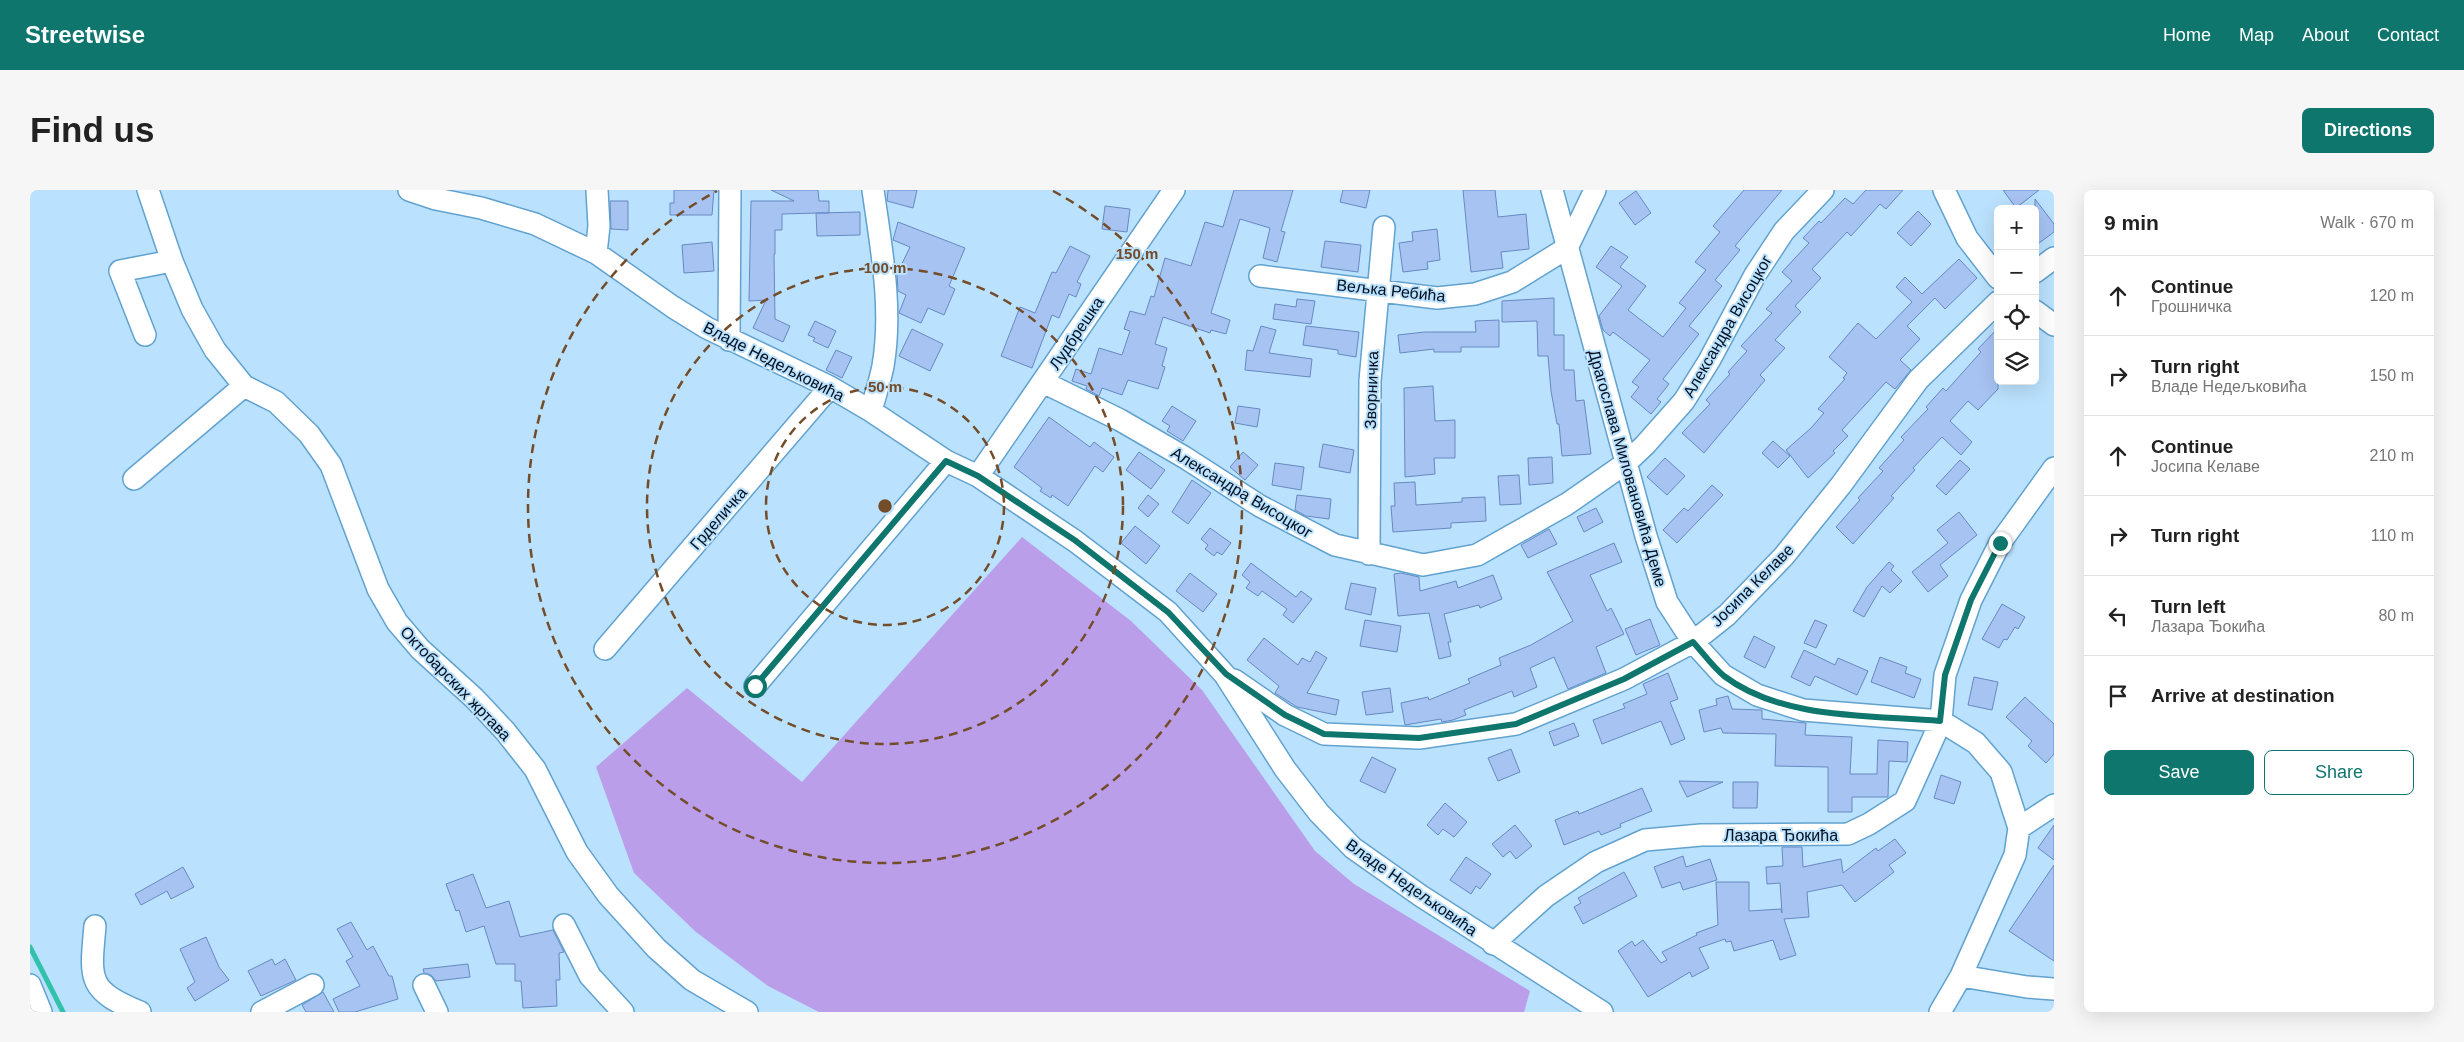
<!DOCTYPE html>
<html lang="en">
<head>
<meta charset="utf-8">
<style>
  body { margin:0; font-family:Arial,sans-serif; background:#f6f6f6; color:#222 }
  .controls { position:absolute; right:15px; top:15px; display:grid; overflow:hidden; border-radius:8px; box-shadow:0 5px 20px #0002 }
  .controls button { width:45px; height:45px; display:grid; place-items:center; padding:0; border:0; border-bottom:1px solid #e0e0e0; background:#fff; color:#222; font:25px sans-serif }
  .stop { position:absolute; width:15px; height:15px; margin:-11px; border:4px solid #0f766e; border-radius:50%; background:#fff }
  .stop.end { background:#0f766e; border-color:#fff; box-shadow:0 1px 5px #0008 }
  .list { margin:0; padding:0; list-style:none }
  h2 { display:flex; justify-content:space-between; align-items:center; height:65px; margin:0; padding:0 20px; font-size:21px }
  h2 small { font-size:16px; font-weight:400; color:#767676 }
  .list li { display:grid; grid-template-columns:32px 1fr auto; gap:15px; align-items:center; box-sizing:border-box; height:80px; padding:0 20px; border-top:1px solid #e0e0e0 }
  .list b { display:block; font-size:19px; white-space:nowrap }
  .list p { margin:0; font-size:16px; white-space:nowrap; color:#767676 }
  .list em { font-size:16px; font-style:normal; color:#767676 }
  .actions { display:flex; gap:10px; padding:15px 20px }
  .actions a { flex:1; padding:11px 0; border:1px solid #0f766e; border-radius:8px; text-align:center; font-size:18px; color:#0f766e }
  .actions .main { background:#0f766e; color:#fff }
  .icon { flex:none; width:28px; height:28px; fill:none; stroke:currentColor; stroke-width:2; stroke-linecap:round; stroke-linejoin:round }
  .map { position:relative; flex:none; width:2024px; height:822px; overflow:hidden; border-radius:8px }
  header { display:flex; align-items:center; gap:30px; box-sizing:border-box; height:70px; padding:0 25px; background:#0f766e; color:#fff }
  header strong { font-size:24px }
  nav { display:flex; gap:28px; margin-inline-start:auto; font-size:18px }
  .intro { display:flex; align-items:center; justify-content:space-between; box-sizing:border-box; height:120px; padding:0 30px }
  h1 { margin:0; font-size:35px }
  .button { padding:12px 22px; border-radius:8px; background:#0f766e; color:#fff; font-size:18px; font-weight:700 }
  main { display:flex; gap:30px; padding:0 30px }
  aside { flex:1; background:#fff; border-radius:8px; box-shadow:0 5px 20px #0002 }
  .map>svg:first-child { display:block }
  .green { fill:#ba9eea }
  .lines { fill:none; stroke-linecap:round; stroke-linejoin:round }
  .stream { stroke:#34c1ac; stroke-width:5 }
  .building { fill:#a7c3f2; stroke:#6789c2 }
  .minor-casing { stroke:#61a2cf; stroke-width:24 }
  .minor { stroke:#fff; stroke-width:21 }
  .route { stroke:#0f766e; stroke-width:6 }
  .ring { fill:none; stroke:#734c2a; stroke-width:2.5; stroke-dasharray:9 6 }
  .labels { text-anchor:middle; stroke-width:4; stroke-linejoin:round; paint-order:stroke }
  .street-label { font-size:16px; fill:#000f1f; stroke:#bae1fd }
  .centre { fill:#734c2a; stroke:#bae1fd; stroke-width:2.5 }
  .ring-label { font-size:15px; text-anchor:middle; font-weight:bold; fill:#734c2a; stroke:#bae1fd; stroke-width:4; stroke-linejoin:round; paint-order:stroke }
</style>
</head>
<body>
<header>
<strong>Streetwise</strong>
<nav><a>Home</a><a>Map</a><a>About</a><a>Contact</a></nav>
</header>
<div class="intro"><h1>Find us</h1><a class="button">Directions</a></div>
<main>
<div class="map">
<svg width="2024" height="822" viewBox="0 0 2024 822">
  <rect width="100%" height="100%" fill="#bae1fd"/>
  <path class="green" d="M992 347 1101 431 1172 500 1285 661 1324 694 1500 801 1494 822H789L738 796 666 742 604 683 566 577 657 498 772 592Z"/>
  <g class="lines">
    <path class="stream" d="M0 757 33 822"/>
  </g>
  <path class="building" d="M644 0H684L682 25H640V13H644Z
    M741 0H788L789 11H799V23H789L830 22V45L787 46 786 23H789L752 24V40H745V64H744L745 129 760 136 753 152 723 138 736 110 719 111 721 11H764Z
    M858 0H887L883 18 857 11Z
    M1204 0H1263L1251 41 1255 42 1247 72 1233 68 1240 38 1210 29 1181 123 1200 130 1196 144 1181 140 1180 143 1133 127 1125 154 1137 158 1132 176 1135 177 1128 199 1098 190 1092 205 1072 198 1069 206 1056 199 1057 196 1042 191 1046 179 1061 184 1069 158 1092 165 1100 141 1094 139 1100 121 1115 125 1121 106 1124 107 1135 68 1161 76 1175 32 1193 37Z
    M1313 0H1340L1336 18 1310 12Z
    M1433 0H1465L1468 27 1496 24 1499 59 1471 62 1473 78 1441 82Z
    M1714 0H1752L1705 56 1710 60 1685 90 1692 96 1659 136 1669 144 1633 189 1639 194 1627 209 1631 212 1621 224 1601 207 1609 197 1602 192 1620 170 1583 142 1580 146 1573 140 1569 126 1592 96 1566 77 1581 56 1598 67 1590 77 1616 96 1598 120 1633 147 1656 118 1649 113 1676 80 1665 72 1690 42 1683 36Z
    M1836 0H1873L1856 19 1850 14 1821 46 1817 42 1782 79 1791 88 1765 116 1771 122 1745 150 1755 158 1730 185 1735 190 1674 263 1652 243 1680 214 1676 210 1700 184 1698 182 1717 161 1711 156 1742 123 1736 119 1762 91 1752 82 1779 53 1773 48 1789 31 1791 33 1815 8 1823 14Z
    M1973 0H2009L1986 18Z
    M1606 1 1621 23 1605 35 1589 13Z
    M2005 9 2024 34V42L2005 56Z
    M580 11H598V40L581 39Z
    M1075 16 1100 19 1097 42 1072 39Z
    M1888 21 1901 34 1881 56 1867 43Z
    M868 32 935 58 919 96 925 99 914 125 898 118 891 133 869 123 876 105 868 101 867 84 880 57 863 50Z
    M1407 39 1410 70 1397 72 1398 79 1373 82 1369 53 1383 51 1382 42Z
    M1295 51 1331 55 1328 82 1291 77Z
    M682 52 684 81 654 83 652 55Z
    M1040 56 1060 66 1047 92 1051 94 1046 107 1039 104 1029 128 1022 125 1002 178 971 166 990 117 1005 123 1022 82 1026 83Z
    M1929 69 1947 88 1915 119 1905 108 1877 136 1890 149 1870 170 1881 180 1865 199 1856 192 1812 240 1818 246 1803 261 1805 263 1778 288 1756 260 1781 238 1794 223 1788 219 1815 189 1813 188 1817 183 1799 167 1828 133 1846 149 1882 112 1866 97 1875 87 1892 104Z
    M1524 108V145H1534V180H1544L1546 211 1554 210 1561 264 1532 266 1529 234H1527L1521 201 1518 166H1508L1507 131 1472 132V111Z
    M1267 109 1285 111 1281 134 1243 129 1245 114 1266 117Z
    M1469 130V157H1431V162H1404V159L1370 163 1368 145 1395 142H1446L1445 131Z
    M785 131 806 141 798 158 783 151 785 148 778 145Z
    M1231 136 1246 140 1239 163 1282 169 1280 187 1215 180 1217 160 1223 161Z
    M1276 136 1329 142 1326 167 1308 164V160L1273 155Z
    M1968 138V199L1948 220 1938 211 1920 231 1942 252 1931 265 1912 247 1883 278 1885 280 1861 306 1864 308 1823 354 1806 337 1830 310 1828 308 1853 281 1849 278 1874 250 1871 247 1898 219 1896 217 1913 198 1916 201 1951 162 1948 159Z
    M882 139 913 154 900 181 869 166Z
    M806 160 822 167 812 188 796 180Z
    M1403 196 1405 231 1425 230V268H1404L1405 284 1375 287 1374 198Z
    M1142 216 1166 231 1153 251 1137 241 1140 236 1132 231Z
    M1208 216 1230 219 1227 237 1205 233Z
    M1019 227 1060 257 1064 252 1084 267 1073 282 1065 276 1038 316 1022 305 1021 308 1010 301 1012 298 984 277Z
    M1743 251 1760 266 1748 278 1732 263Z
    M1293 254 1324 260 1320 283 1289 277Z
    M1109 262 1135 280 1121 299 1096 280Z
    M1213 262 1228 275 1215 290 1200 277Z
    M1522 267 1523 293 1499 295 1498 268Z
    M1635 268 1655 286 1637 305 1617 287Z
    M1930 270 1940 279 1916 305 1906 296Z
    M1245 273 1274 277 1271 300 1242 295Z
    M1489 285 1491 314 1470 315 1468 286Z
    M1162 290 1181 303 1158 334 1142 322Z
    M1385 292 1386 315 1432 312V308L1455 307 1456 331 1421 333V338L1363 342 1361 316H1365L1364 293Z
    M1682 295 1693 305 1647 353 1633 340 1654 318 1658 321Z
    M1118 305 1129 314 1118 327 1108 318Z
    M1267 305 1301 309 1299 329 1276 326 1265 320Z
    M1566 318 1573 332 1554 342 1547 327Z
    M1929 322 1947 345 1910 375 1918 386 1898 402 1882 382 1918 353 1907 340Z
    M1105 336 1130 356 1116 374 1091 353Z
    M1180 338 1201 353 1192 365 1187 362 1184 366 1175 359 1178 355 1171 349Z
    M1519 339 1527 354 1498 368 1491 355Z
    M1584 353 1592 372 1560 385 1577 421 1581 418 1594 444 1566 457 1576 483 1538 499 1524 467 1500 478 1507 497 1484 507 1482 501 1434 520 1436 525 1423 530 1412 532 1411 529 1375 535 1371 513 1398 507 1399 510 1440 493 1438 489 1471 475 1469 468 1501 455 1543 431 1517 382Z
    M1859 372 1864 376 1861 380 1872 391 1860 403 1852 396 1834 427 1823 421 1837 397Z
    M1221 373 1266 407 1271 401 1282 409 1263 433 1253 425 1257 419 1232 401 1228 406 1216 398 1220 392 1212 385Z
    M1160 383 1187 404 1173 422 1146 401Z
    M1371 383 1389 387 1390 401 1426 391 1428 398 1463 385 1472 409 1450 418 1449 415 1414 424 1421 452H1418L1421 466 1409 469 1399 423 1368 426 1364 384Z
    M1321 393 1346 398 1341 425 1315 419Z
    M1972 414 1995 427 1988 439 1985 437 1977 450 1974 449 1969 458 1952 449Z
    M1620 429 1630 455 1606 465 1595 439Z
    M1335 430 1371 436 1367 462 1330 456Z
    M1785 430 1797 435 1786 458 1774 453Z
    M1724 446 1745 457 1735 478 1714 467Z
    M1234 448 1268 475 1272 468 1280 472 1286 461 1297 468 1277 503 1309 510 1306 525 1267 517 1245 503 1249 496 1217 470Z
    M1774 460 1805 475 1808 468 1838 481 1827 505 1785 486 1780 496 1761 487Z
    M1850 467 1877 477 1875 483 1891 489 1884 508 1841 492Z
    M1638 483 1648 509 1640 512 1655 549 1641 555 1631 531 1572 554 1563 530 1595 518 1593 514 1617 504 1613 494Z
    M1944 487 1968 492 1962 520 1938 515Z
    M1360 498 1363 522 1336 525 1332 502Z
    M1698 506 1702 519 1732 520V529L1776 533 1775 545 1822 547 1820 584H1847L1848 550 1878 552 1877 572 1859 571 1858 607H1822V622H1798V577L1745 576 1746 544 1693 543 1691 538 1674 542 1669 520 1687 515 1686 509Z
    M1995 507 2024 534V564L2016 573 1998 556 2002 551 1976 527Z
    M1544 533 1549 546 1524 556 1519 542Z
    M1481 559 1490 582 1468 591 1458 568Z
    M1342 567 1366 579 1355 603 1330 591Z
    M1911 585 1931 592 1924 614 1904 608Z
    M1649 591 1693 592 1657 607Z
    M1703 592H1728L1727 618H1703Z
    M1612 598 1622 621 1590 634 1591 637 1571 645 1569 641 1534 655 1525 630 1548 621 1549 624Z
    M1415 613 1437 632 1424 647 1413 639 1408 645 1397 635Z
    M1485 635 1502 656 1486 669 1480 661 1473 667 1462 654Z
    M2024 635V670L2008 658Z
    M1865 649 1876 663 1859 675 1864 682 1825 712 1812 695 1777 702 1779 727 1754 729 1766 765 1750 770 1743 750 1704 761 1701 751 1696 752 1695 749 1669 758 1679 778 1662 787 1660 782 1618 807 1588 761 1602 751 1605 756 1613 750 1631 773 1637 770 1632 762 1667 745 1666 743 1688 735 1686 692H1719V721L1751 719 1752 723 1750 693 1737 694 1736 677 1753 676 1752 657H1772L1773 677 1811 669 1813 683 1846 658 1848 661Z
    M1653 666 1656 677 1680 669 1687 690 1653 700 1650 692 1632 698 1624 677Z
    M1436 667 1461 684 1450 699 1446 696 1441 704 1420 690Z
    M2024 675V771L1979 741Z
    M153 677 164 697 141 709 137 701 111 715 105 704Z
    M1594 682 1607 706 1553 734 1544 717 1551 713 1548 708Z
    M443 684 456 718 479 711 490 747 523 740 534 762 529 763 530 790H526L527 816 493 818 491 791H485V774H466L454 736 436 742 429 720 426 721 416 694Z
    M321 732 337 760 343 756 359 786H362L368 809 325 822H309L303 809 330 796 316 771 323 767 307 739Z
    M176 747 189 777 199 790 165 811 157 798 165 792 150 759Z
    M242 769 245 775 255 769 266 790 231 806 218 781Z
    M438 774 440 787 406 791 401 785 394 783 393 779Z
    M293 802 304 822H276L272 815Z"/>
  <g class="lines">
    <defs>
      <path id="minor" d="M118 0 142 71 162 119 185 160 214 196 246 212 279 244 301 275 348 399 367 432 390 459 444 508 475 541 505 579 547 662 578 705 626 758 662 790 717 822
        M379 0 406 9 451 18 505 34 566 63 643 117 677 138 800 197 841 221 916 271 948 286 1045 351 1138 422 1195 485 1255 579 1289 623 1323 658 1391 706 1572 822
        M1522 0 1616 346 1637 412 1663 452 1693 485 1727 505 1773 520 1911 531 1946 553 1971 582 1989 638 1985 665 1931 786 1910 822
        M1914 0 1937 48 1968 88
        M566 63 569 36 567 0
        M2005 82 2024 68
        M1230 86 1407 108 1445 104 1482 92 1537 58 1565 0
        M2005 121 2024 135
        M115 145 90 81 142 71
        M699 150 700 0
        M1013 192 1090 230 1154 267 1230 316 1305 355 1393 375 1447 365 1537 314 1596 273 1615 255 1654 211 1679 171 1725 85 1754 41 1793 0
        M841 221C845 206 850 191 853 176 863 118 851 57 843 0
        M948 286 1144 0
        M104 289 214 196
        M1339 364 1340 191 1354 37
        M575 459 800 197
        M1204 490 1255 525 1294 544 1389 548 1486 534 1594 489 1663 452 1697 425 1754 366 1811 295 1888 190 1968 112
        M725 496 916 271
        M1989 638 2024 615
        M534 735 560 786 593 822
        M65 736C60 790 57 800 110 822
        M1463 754 1516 706 1566 672 1615 650 1671 645 1818 644 1839 634 1875 611 1911 531 1915 485 1941 410 1970 353 2024 278
        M1931 786 1997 797 2024 799
        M0 795 11 822
        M394 795 407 822
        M232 822 283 795"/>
    </defs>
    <use href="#minor" class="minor-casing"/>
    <use href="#minor" class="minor"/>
  </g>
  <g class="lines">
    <path class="route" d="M725 496 916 271 948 286 1046 351 1138 422 1196 484 1255 525 1294 544 1389 548 1486 534 1594 489 1663 452C1673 463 1683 477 1694 486 1752 530 1840 525 1910 531L1915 485 1941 410 1970 353"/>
  </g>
  <g class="ring">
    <circle cx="855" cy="316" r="119"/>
    <circle cx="855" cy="316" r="238"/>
    <path d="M1023 1A357 357 0 1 1 687 1"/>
  </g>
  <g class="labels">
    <g class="street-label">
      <text transform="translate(1361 100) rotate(6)" y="6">Вељка Ребића</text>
      <text transform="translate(1697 136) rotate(-60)" y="6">Александра Висоцког</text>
      <text transform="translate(1046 143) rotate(-56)" y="6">Лудбрешка</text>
      <text transform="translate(744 171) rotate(27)" y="6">Владе Недељковића</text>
      <text transform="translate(1341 200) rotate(-88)" y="6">Зворничка</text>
      <text transform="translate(1598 278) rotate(74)" y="6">Драгослава Миловановића Деме</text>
      <text transform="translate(1212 302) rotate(31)" y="6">Александра Висоцког</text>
      <text transform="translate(688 328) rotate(-49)" y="6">Грделичка</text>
      <text transform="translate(1722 395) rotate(-45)" y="6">Јосипа Келаве</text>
      <text transform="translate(426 493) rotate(46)" y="6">Октобарских жртава</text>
      <text x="1751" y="651">Лазара Ђокића</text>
      <text transform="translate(1382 697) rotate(35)" y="6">Владе Недељковића</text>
    </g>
  </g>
  <circle cx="855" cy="316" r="8" class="centre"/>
  <g class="ring-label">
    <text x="1107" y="69">150 m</text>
    <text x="855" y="83">100 m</text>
    <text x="855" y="202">50 m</text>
  </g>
</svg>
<div class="controls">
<button>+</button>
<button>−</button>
<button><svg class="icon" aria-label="locate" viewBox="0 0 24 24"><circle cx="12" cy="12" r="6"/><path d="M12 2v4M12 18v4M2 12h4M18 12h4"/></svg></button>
<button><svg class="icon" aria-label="layers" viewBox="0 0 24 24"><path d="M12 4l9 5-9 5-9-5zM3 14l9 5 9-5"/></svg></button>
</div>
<div class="stop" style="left:725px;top:496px"></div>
<div class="stop end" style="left:1970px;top:353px"></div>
</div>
<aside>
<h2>9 min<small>Walk · 670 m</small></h2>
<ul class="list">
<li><svg class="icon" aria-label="ahead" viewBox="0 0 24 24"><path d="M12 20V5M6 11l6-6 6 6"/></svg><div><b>Continue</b><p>Грошничка</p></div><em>120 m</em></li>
<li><svg class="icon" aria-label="right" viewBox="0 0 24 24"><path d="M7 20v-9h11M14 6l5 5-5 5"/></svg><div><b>Turn right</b><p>Владе Недељковића</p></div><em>150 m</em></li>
<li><svg class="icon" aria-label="ahead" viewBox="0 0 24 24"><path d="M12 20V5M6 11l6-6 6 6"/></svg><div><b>Continue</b><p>Јосипа Келаве</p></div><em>210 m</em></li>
<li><svg class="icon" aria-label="right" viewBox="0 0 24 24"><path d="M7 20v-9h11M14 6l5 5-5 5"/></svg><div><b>Turn right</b></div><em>110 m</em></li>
<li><svg class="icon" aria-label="left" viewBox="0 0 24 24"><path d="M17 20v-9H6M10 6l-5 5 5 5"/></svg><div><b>Turn left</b><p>Лазара Ђокића</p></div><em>80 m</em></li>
<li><svg class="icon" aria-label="arrive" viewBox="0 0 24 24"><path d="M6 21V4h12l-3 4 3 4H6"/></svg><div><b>Arrive at destination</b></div></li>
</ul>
<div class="actions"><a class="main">Save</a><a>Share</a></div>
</aside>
</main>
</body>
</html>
